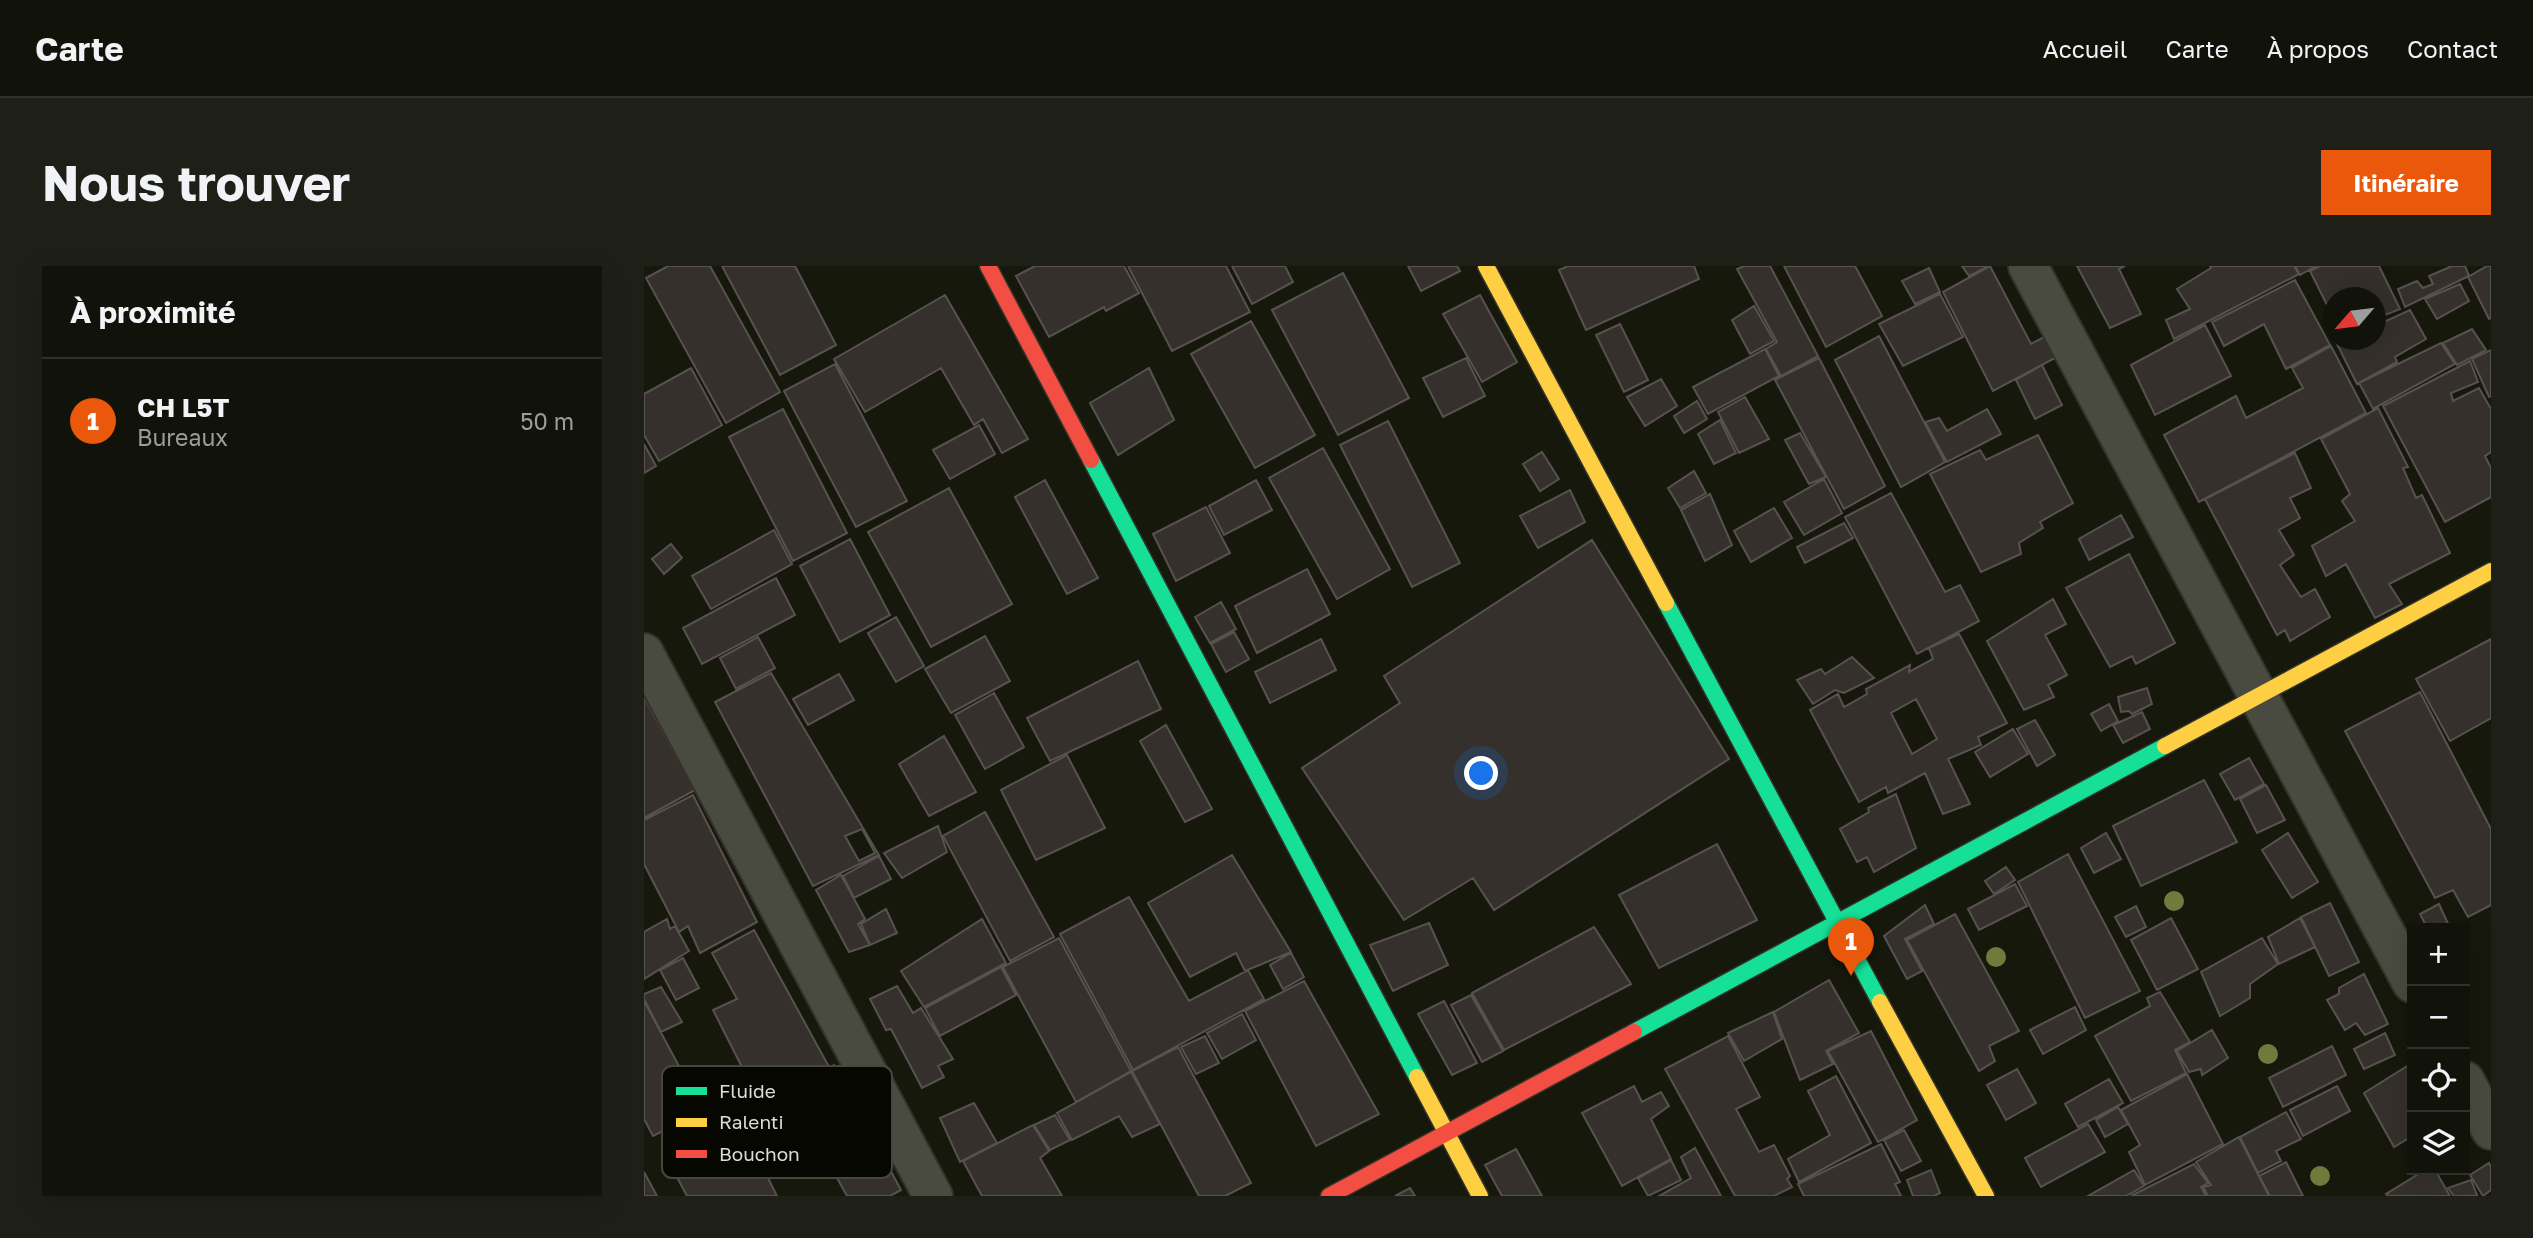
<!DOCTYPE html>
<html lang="fr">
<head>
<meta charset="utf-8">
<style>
  body { margin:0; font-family:"Golos Text",sans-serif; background:#1e2017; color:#f1f3f6 }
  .controls { position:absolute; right:21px; bottom:21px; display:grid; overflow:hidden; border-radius:0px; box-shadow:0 7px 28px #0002 }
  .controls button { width:63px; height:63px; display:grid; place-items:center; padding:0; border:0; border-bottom:2px solid #30322a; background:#111209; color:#f1f3f6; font:35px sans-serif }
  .compass { position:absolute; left:1679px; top:21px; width:63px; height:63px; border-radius:50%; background:#111209; box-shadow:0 7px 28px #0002; rotate:242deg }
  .you { position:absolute; left:838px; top:508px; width:24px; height:24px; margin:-18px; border:5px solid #fff; border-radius:50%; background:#1a73e8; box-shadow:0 0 0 10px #1a73e833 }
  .badge { display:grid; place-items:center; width:46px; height:46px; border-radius:50%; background:#ea580c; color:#fff; font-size:23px; font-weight:700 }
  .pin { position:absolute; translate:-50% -58px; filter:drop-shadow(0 2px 4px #0008) }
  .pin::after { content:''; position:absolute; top:37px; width:24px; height:21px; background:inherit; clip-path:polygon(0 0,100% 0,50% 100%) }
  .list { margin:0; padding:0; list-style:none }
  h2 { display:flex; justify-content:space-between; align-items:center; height:91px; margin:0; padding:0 28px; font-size:30px }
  h2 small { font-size:23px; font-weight:400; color:#9c9e9c }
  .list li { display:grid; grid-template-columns:46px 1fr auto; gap:21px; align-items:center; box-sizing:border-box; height:126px; padding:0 28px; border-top:2px solid #30322a }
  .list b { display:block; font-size:26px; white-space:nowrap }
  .list p { margin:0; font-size:23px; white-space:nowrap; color:#9c9e9c }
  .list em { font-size:23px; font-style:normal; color:#9c9e9c }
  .icon { flex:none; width:38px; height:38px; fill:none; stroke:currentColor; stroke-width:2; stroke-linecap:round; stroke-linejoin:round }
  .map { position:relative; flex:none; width:1847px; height:930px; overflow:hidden; border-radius:0px }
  header { display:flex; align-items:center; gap:42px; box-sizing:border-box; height:98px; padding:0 35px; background:#111209; border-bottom:2px solid #30322a }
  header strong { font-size:33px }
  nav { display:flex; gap:38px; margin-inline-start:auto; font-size:24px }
  .intro { display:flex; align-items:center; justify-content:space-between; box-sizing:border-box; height:168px; padding:0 42px }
  h1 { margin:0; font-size:49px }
  .button { padding:18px 32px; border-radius:0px; background:#ea580c; color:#fff; font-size:24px; font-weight:700 }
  main { display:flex; gap:42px; padding:0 42px }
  aside { flex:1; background:#111209; border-radius:0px; box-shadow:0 7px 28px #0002 }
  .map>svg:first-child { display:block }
  .building { fill:#35302c; stroke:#57524f; stroke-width:2; fill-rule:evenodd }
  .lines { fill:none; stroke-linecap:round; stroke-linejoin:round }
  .street-casing { stroke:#32342a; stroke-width:42 }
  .fast-casing { stroke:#32342a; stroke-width:19 }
  .slow-casing { stroke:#32342a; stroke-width:19 }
  .jam-casing { stroke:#32342a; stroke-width:19 }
  .street { stroke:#494b41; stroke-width:38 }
  .fast { stroke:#16e098; stroke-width:16 }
  .slow { stroke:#ffcf43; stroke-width:16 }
  .jam { stroke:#f24e42; stroke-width:16 }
  .tree { fill:#71793d }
  .key { fill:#060701; stroke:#46483f; stroke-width:2 }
  .key-label { font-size:19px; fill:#dcdfd0 }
</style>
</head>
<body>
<header>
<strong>Carte</strong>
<nav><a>Accueil</a><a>Carte</a><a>À propos</a><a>Contact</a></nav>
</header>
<div class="intro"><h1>Nous trouver</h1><a class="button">Itinéraire</a></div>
<main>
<aside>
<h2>À proximité<small></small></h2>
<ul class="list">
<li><span class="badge">1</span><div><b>CH L5T</b><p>Bureaux</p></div><em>50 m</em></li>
</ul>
</aside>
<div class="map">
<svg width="1847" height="930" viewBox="0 0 1847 930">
  <rect width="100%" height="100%" fill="#17180c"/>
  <path class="building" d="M24 0H66L136 126 82 157 2 12Z
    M78 0H151L192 79 136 109Z
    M391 0H480L495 27 462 45 460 41 405 71 372 10Z
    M484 0H582L606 46 528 85Z
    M588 0H641L649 16 608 38Z
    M764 0H813L816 5 777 25Z
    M924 0H1050L1055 13 942 64 915 4Z
    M1100 0H1126L1174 90 1137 110 1122 83 1133 76 1093 3Z
    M1140 0H1211L1238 50 1182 81Z
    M1318 0H1345L1325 10Z
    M1346 0 1387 78 1400 71 1411 92 1349 125 1299 26Z
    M1433 0H1481L1475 3 1497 48 1466 62Z
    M1566 0H1650L1655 8 1530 73 1522 54 1546 43 1533 23 1567 2Z
    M1651 0H1672L1656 9Z
    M1676 0H1735L1756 43 1731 53V32H1689V51L1666 5Z
    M1808 0H1821L1825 10 1761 41 1754 23 1773 15 1779 22 1789 18 1785 10Z
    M1843 0H1847V52L1845 53 1824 11Z
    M1285 2 1296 26 1271 38 1258 15Z
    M699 7 765 132 694 169 628 44Z
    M1651 14 1686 79 1642 103 1620 58 1580 80 1568 56Z
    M1816 18 1825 35 1793 53 1781 33Z
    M1296 28 1319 71 1259 100 1235 58Z
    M301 29 384 173 358 187 339 153 330 159 297 102 221 146 190 93Z
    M836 29 873 96 838 116 799 48Z
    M1110 40 1130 75 1106 88 1088 54Z
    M1766 44 1782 73 1751 91 1753 96 1713 118 1693 78 1703 74H1731V60Z
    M607 55 671 169 611 202 547 88Z
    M976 58 1004 114 980 126 952 69Z
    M1561 59 1587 110 1511 149 1487 99Z
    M1828 63 1842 84 1813 99 1799 77Z
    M1235 70 1301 196 1257 221 1191 94Z
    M1797 77 1811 98 1729 143 1715 117Z
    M1687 80 1722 147 1555 236 1520 169 1592 130 1602 152 1659 122 1648 102Z
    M1121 83 1135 110 1064 148 1049 121Z
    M1847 84V130L1845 131 1828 93Z
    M822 92 841 130 799 151 779 112Z
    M1175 92 1241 220 1200 243 1131 114Z
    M1826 95 1834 116 1807 127 1809 135 1835 122 1847 143V186L1841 190 1847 202V231L1801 256 1739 140Z
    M191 98 263 235 212 261 140 125Z
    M1398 99 1418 139 1391 153 1372 114Z
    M47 102 78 159 15 195 0 169V128Z
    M505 102 530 154 474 189 446 137Z
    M1017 113 1033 140 1001 160 983 131Z
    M1101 131 1125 173 1095 187 1074 146Z
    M1053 135 1063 153 1040 167 1030 150Z
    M1734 142 1764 201 1759 202 1772 232 1778 229 1806 287 1745 318 1758 338 1731 352 1702 298 1682 310 1668 280 1711 255 1698 235 1706 228 1677 173Z
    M139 143 203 267 149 295 85 171Z
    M1343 143 1357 168 1303 196 1281 156 1295 152 1303 165Z
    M1076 154 1092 187 1070 198 1054 168Z
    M744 155 816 297 768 321 696 179Z
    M335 159 351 188 306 213 289 184Z
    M1156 167 1182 211 1165 218 1141 174Z
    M1394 169 1429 237 1396 256 1399 262 1375 277 1377 288 1337 306 1286 208 1336 184 1342 194Z
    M0 178 12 200 0 207Z
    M679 182 746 303 693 333 625 212Z
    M898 186 915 213 896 225 879 198Z
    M1651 187 1667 222 1646 232 1656 252 1635 264 1650 289 1636 299 1657 331 1671 323 1686 351 1646 375 1641 364 1633 369 1561 233Z
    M1050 205 1062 227 1036 242 1024 222Z
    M1180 213 1198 247 1160 269 1140 236Z
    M401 214 454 312 423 328 371 231Z
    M612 214 628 244 580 269 565 240Z
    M305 222 368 338 287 381 224 266Z
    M926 224 941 256 894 282 876 250Z
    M1247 227 1301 326 1316 319 1335 355 1273 388 1201 251Z
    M1066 228 1088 279 1061 295 1037 244Z
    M562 241 586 287 532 315 509 268Z
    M1130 242 1148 272 1107 296 1090 265Z
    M1477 249 1489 271 1445 294 1435 273Z
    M1200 257 1209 272 1161 297 1153 281Z
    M130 264 148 298 67 343 48 310Z
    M206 273 246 349 196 376 156 300Z
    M948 274 1085 493 850 644 829 612 760 654 658 502 756 437 740 410Z
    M27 278 38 292 20 308 8 293Z
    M1485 288 1531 377 1492 398 1488 390 1466 401 1422 322Z
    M663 303 686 348 613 387 591 340Z
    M132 312 151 349 58 398 39 362Z
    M1409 333 1422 358 1401 369 1423 409 1404 419 1410 431 1380 444 1343 375Z
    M577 336 592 363 566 377 551 351Z
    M252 351 280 400 252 416 224 367Z
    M590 366 605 393 582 406 567 378Z
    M1315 368 1363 457 1334 471 1337 479 1304 493 1326 538 1299 548 1281 507 1244 527 1242 521 1215 536 1166 444 1194 428 1200 441 1223 428 1222 423 1266 399 1265 406 1289 393 1285 382ZM1272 433 1293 473 1268 488 1247 447Z
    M341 370 366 415 307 447 281 403Z
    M114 371 131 402 92 423 76 392Z
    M677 373 692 404 626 437 611 406Z
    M1847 373V452L1806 475 1772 413Z
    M1208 391 1230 412 1200 427 1191 424 1169 438 1153 414 1177 403 1181 408Z
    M494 395 517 443 406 495 383 452Z
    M127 407 235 589 169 620 71 436ZM218 563 231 587 215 595 201 570Z
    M195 408 210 434 164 459 149 433Z
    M1503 422 1508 438 1488 448 1485 445 1477 446 1474 431Z
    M1776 426 1847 563V639L1824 651 1809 624 1791 632 1701 465Z
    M350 427 380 481 341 503 311 449Z
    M0 431 51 524 0 552Z
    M1465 438 1474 455 1457 465 1447 448Z
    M1498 446 1506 463 1479 477 1469 459Z
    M1391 454 1411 489 1393 500 1373 463Z
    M522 459 568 543 541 556 496 475Z
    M1369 463 1384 488 1346 511 1331 486Z
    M300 470 332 526 285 550 255 498Z
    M423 489 461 562 392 594 357 524Z
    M1605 492 1620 518 1591 534 1576 508Z
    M1560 514 1593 576 1497 620 1469 560Z
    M1622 519 1641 554 1613 567 1596 533Z
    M1252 528 1272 582 1230 606 1223 591 1213 596 1196 563 1225 546 1224 542Z
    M49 529 113 656 56 687 44 660 35 666 0 598V554Z
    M341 546 410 671 366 695 299 570Z
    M294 560 303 586 258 612 240 587Z
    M1462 567 1477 593 1450 607 1437 582Z
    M1644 567 1674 616 1648 632 1618 584Z
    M1073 578 1113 654 1015 702 975 629Z
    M1424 588 1496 725 1441 752 1374 616Z
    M588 589 647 686 601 705 592 687 546 711 504 637Z
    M235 590 247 613 210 632 199 610Z
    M1362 601 1371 614 1350 628 1341 615Z
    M197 609 221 653 214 658 226 679 205 686 172 624Z
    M1371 618 1383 640 1335 664 1324 643Z
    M485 631 545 735 604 704 620 733 489 804 416 668Z
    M1686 637 1715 696 1685 710 1657 651Z
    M1795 638 1806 662H1783L1776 648Z
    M1281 639 1290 658 1261 673 1278 705 1263 713 1240 670Z
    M1492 640 1502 661 1482 671 1471 651Z
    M242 643 253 667 226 679 217 658Z
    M1311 648 1375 765 1345 780 1351 795 1335 805 1263 674Z
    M1527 652 1554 703 1513 724 1487 674Z
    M1656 652 1671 681 1635 698 1624 671Z
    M23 653 26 663 31 660 45 685 0 713V666Z
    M338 653 362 697 280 741 257 705Z
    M785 657 804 699 749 725 726 679Z
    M950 661 987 718 860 784 828 727Z
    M110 664 184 799 98 846 87 827 98 820 94 812 101 807 69 744 93 733 68 687Z
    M415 672 487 805 432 836 359 701Z
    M1618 672 1634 698 1606 718V732L1576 750 1557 706Z
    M647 687 660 711 639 723 626 699Z
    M39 692 55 722 32 734 16 704Z
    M357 701 372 729 296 770 281 742Z
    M1720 708 1744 758 1721 769 1712 757 1701 764 1683 734 1695 728V722Z
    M1185 714 1215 767 1182 785 1189 798 1156 814 1130 746Z
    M660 715 735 848 672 880 601 745Z
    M253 720 269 747 277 742 309 793 294 800 300 811 278 822 247 763 242 764 226 733Z
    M17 721 38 756 17 766 0 733V728Z
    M1516 726 1546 776 1531 784 1542 807 1487 835 1451 770 1506 740 1503 732Z
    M827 729 859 785 838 796 807 739Z
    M0 735 59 845 9 870 0 853Z
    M800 735 833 797 808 809 774 748Z
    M1431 741 1442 764 1399 788 1386 764Z
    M1129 746 1138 773 1100 795 1084 767Z
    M598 748 612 774 578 793 563 767Z
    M1568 764 1584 792 1558 809 1557 803 1545 806 1533 785Z
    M1227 765 1273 854 1234 876 1184 785Z
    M1741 767 1751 789 1720 803 1710 783Z
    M561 770 575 797 552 808 537 781Z
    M1084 770 1116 831 1092 843 1115 886 1130 879 1146 910 1143 913 1148 921 1130 930H1091L1021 803Z
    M1688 780 1702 809 1639 841 1625 812Z
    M534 781 607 917 581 930H555L488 805Z
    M1768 797V870L1750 881 1720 827Z
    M190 799 257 924 246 930H203L188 903 180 908 166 877 119 902 133 930H43L20 887Z
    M1373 803 1392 837 1362 854 1343 819Z
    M487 806 516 858 488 871 475 850 428 874 413 847Z
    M1543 808 1579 878 1501 919 1485 886 1496 879 1477 844Z
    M1192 810 1227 877 1155 916 1144 893 1186 869 1164 825Z
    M1465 813 1479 837 1434 861 1421 838Z
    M990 820 998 836 1017 826 1025 840 1007 853 1027 893 978 920 938 847Z
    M1693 820 1706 845 1659 870 1646 844Z
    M330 837 353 877 316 896 296 852Z
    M1474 841 1484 858 1461 871 1452 854Z
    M1642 846 1657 873 1632 885 1637 895 1614 907 1596 871Z
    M411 849 426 874 406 884 390 859Z
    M1444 858 1461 886 1397 921 1381 892Z
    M389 859 405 885 396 892 418 930H338L319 895Z
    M1260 864 1277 895 1257 905 1240 874Z
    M1595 871 1625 930H1564L1559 921 1567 919 1552 896Z
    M1237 878 1256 916 1251 918 1257 930H1160L1154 918Z
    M1051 882 1077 930H1015L1047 912 1037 891Z
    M872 883 898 930H858L841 899Z
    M1027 894 1037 914 1004 930 994 912Z
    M1642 896 1659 930H1626L1615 910Z
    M1845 897 1847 901V924L1839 930 1826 909Z
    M1550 898 1564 917 1557 921 1562 930H1487Z
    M1287 904 1296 927 1290 930H1269L1263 914Z
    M1490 904 1500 920 1482 930H1444Z
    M1781 904H1791L1806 930H1744L1742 928Z
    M0 906 13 930H0Z
    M1827 914 1833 929 1831 930H1810L1804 922Z
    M766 922 771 930H751Z"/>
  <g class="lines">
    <defs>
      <path id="street" d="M1384 0 1768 717
        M0 387 289 930
        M1821 815 1847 864"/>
      <path id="fast" d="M447 194 773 811
        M1022 337 1236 736
        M990 766 1521 480"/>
      <path id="slow" d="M842 0 1022 337
        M1521 480 1847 305
        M1236 736 1342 930
        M773 811 836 930"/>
      <path id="jam" d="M344 0 447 194
        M685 930 990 766"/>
    </defs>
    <use href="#street" class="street-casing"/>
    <use href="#fast" class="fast-casing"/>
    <use href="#slow" class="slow-casing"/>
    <use href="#jam" class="jam-casing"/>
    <use href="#street" class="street"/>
    <use href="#fast" class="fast"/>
    <use href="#slow" class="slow"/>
    <use href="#jam" class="jam"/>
  </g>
  <g class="tree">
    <circle cx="1530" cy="635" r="10"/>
    <circle cx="1352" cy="691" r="10"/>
    <circle cx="1624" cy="788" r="10"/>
    <circle cx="1676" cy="910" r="10"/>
  </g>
  <rect x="18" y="800" width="230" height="112" rx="10" class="key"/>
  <rect x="32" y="821" width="31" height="8" fill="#16e098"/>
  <rect x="32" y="852" width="31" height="9" fill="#ffcf43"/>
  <rect x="32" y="884" width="31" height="8" fill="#f24e42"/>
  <g class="key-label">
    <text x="75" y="832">Fluide</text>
    <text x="75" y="863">Ralenti</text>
    <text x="75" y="895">Bouchon</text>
  </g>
</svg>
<div class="controls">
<button>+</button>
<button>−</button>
<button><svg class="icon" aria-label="locate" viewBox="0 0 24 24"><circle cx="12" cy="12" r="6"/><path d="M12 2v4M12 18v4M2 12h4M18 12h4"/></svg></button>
<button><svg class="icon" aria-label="layers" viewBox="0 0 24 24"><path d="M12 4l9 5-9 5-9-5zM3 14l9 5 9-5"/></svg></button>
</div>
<svg class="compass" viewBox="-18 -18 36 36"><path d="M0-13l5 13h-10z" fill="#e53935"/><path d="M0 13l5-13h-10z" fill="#9c9e9c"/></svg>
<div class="you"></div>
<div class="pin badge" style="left:1207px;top:710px">1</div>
</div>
</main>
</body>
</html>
